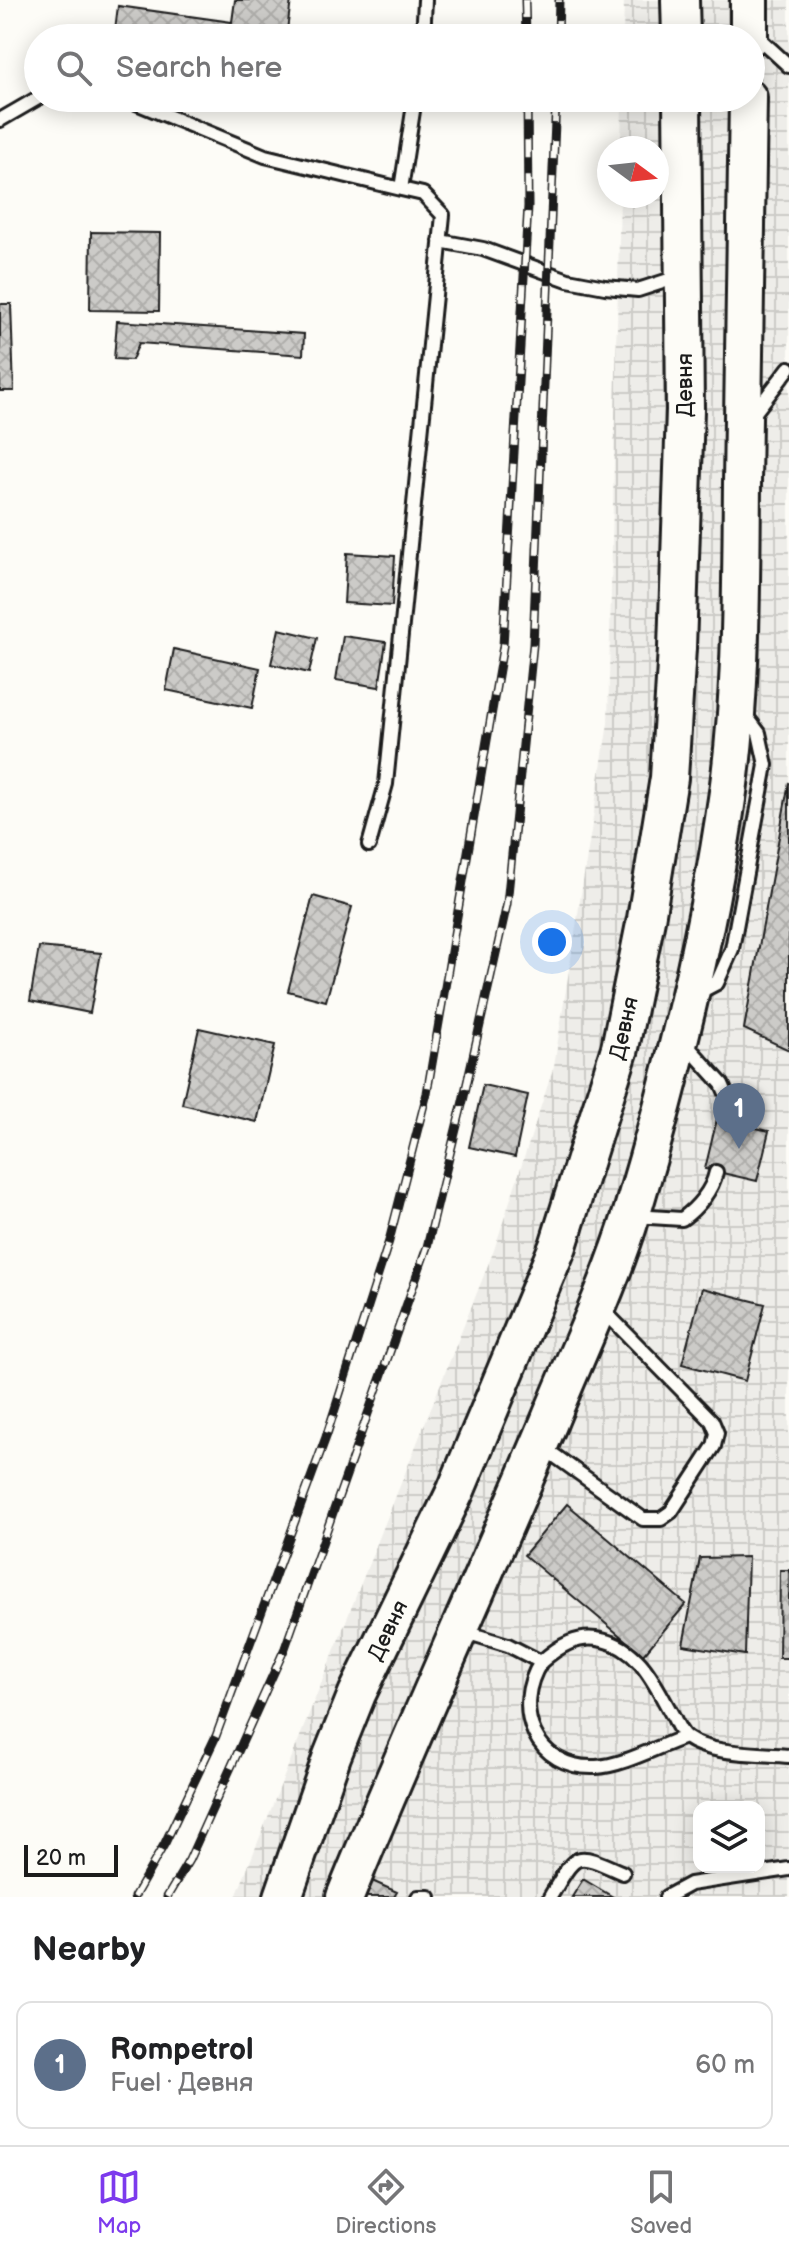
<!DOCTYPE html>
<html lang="en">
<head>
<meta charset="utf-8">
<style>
  body { margin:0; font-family:"Balsamiq Sans",sans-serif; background:#f2f2f2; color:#202124 }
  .controls { position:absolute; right:24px; bottom:24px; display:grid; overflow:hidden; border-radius:16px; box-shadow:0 4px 20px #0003 }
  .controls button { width:72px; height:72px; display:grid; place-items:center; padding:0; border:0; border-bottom:2px solid #e0e0e0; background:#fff; color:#202124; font:40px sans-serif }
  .compass { position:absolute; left:597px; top:136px; width:72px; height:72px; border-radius:50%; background:#fff; box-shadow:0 4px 20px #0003; rotate:105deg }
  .scale { position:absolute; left:24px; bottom:20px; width:94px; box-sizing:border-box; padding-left:8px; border:4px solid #1c1c1c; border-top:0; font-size:22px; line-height:28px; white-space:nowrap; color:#1c1c1c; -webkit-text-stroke:6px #fdfcf7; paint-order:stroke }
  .you { position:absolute; left:552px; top:942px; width:28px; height:28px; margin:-20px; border:6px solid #fff; border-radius:50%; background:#1a73e8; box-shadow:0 0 0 12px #1a73e833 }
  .badge { display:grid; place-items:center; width:52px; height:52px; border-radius:50%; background:#7c3aed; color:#fff; font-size:26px; font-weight:700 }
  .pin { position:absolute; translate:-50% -66px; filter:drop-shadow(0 2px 4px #0008) }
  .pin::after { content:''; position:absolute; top:42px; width:28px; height:24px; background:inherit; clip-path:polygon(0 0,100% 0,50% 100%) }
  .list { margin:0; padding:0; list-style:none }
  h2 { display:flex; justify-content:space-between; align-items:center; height:104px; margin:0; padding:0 32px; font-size:34px }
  h2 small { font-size:26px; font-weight:400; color:#757577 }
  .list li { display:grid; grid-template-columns:52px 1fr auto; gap:24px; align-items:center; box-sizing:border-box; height:128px; margin:0 16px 16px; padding:0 16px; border:2px solid #e0e0e0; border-radius:16px }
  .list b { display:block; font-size:30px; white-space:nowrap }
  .list p { margin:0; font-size:26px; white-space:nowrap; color:#757577 }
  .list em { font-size:26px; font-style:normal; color:#757577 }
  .icon { flex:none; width:44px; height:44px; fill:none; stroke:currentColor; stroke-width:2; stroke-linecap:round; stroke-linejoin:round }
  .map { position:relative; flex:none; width:789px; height:1897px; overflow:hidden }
  .search { position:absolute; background:#fff; box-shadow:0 4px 20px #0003; left:24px; right:24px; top:24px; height:88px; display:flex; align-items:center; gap:20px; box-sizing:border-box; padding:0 28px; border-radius:44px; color:#757577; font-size:30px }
  .sheet { height:248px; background:#fff }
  nav { display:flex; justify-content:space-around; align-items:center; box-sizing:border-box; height:112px; border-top:2px solid #e0e0e0; background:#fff; font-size:22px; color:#757577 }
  nav a { display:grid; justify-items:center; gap:4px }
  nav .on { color:#7c3aed }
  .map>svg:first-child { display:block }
  .industrial { fill:url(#industrial-grid); fill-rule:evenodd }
  .building { fill:url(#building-cross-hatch); stroke:#1c1c1c; stroke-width:2 }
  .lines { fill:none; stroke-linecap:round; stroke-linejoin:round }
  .lane-casing { stroke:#1c1c1c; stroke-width:18 }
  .secondary-casing { stroke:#1c1c1c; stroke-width:42 }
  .lane { stroke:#fdfcf7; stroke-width:12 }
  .secondary { stroke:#fdfcf7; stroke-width:36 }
  .rail-casing { stroke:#1c1c1c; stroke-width:9 }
  .rail { stroke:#fdfcf7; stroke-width:6; stroke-dasharray:18; stroke-linecap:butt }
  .labels { text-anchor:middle; stroke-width:6; stroke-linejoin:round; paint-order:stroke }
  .street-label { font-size:22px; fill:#1c1c1c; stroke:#fdfcf7 }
</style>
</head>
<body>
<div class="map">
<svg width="789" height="1897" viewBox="0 0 789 1897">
  <defs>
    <pattern id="industrial-grid" width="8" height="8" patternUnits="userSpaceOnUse" patternTransform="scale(2)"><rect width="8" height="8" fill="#eeede9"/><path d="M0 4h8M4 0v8" fill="none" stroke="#cccbc7"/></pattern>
    <pattern id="building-cross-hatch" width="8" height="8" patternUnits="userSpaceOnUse" patternTransform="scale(2)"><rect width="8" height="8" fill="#cccbc8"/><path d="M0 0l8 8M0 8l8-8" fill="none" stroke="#afaeab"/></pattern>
  </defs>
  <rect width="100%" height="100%" fill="#fdfcf7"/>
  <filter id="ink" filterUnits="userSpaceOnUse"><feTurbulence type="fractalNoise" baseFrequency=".0125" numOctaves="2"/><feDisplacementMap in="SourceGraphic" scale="16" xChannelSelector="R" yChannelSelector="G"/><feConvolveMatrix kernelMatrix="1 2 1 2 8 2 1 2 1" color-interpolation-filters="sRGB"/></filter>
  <g filter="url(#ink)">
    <path class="industrial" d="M624 0H789V1897H236L494 1250 554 1066 608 723 620 196H657V148H621L622 98H751V38H623ZM699 1807H759V1867H699Z"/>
    <path class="building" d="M235 0H291L286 38H114L118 6 232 22Z
      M91 232 160 233 159 311 90 310Z
      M0 304H11L14 391H0Z
      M117 321 304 334 303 355 139 343 132 360 114 359Z
      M347 553 395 556 392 606 344 603Z
      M279 629 317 638 309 673 271 664Z
      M343 636 386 642 379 687 336 680Z
      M174 649 260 668 252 708 166 690Z
      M789 782V1050L744 1029Z
      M313 896 352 907 326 1001 288 991Z
      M39 947 101 953 90 1013 30 1001Z
      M199 1028 275 1045 257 1122 182 1104Z
      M483 1085 528 1095 515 1157 469 1147Z
      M717 1119 769 1131 757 1181 705 1169Z
      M702 1288 765 1304 745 1381 682 1364Z
      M567 1504 686 1604 643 1655 524 1555Z
      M748 1557 745 1655 683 1645 700 1558Z
      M780 1570H789V1658H779Z
      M363 1877 397 1892 394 1897H354Z
      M583 1879 613 1897H572Z"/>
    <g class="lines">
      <defs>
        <path id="lane" d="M753 33 789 66
          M423 38 425 0
          M124 98 265 156 401 189
          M0 120 38 98
          M440 241 483 249 568 280 605 287 638 290 678 277
          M752 416 789 368
          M369 845 386 784 443 215 423 194 401 189 415 98
          M696 994 717 983 732 949 766 765 759 733 744 713
          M684 1042 722 1084 732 1107 728 1121
          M634 1216 682 1219C697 1208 712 1191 716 1172
          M544 1448 643 1519H661L671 1512 714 1446 717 1433 712 1421 603 1310
          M462 1631 508 1645 541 1662C559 1646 578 1634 602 1640 642 1649 655 1686 674 1718 677 1725 681 1734 687 1738 710 1755 761 1753 789 1756
          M541 1662C511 1708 535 1770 596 1767 622 1766 659 1746 685 1737
          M418 1897H429
          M550 1897C578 1851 573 1851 623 1873
          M666 1897 690 1884 789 1869"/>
        <path id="secondary" d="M680 0 681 38
          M749 38V0
          M283 1897 332 1756 357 1694 456 1490 558 1246 620 1048 646 919 669 778 677 648 685 410 682 98
          M345 1897C410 1737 482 1581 549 1422 577 1353 610 1285 632 1213 673 1076 708 934 728 792 742 690 741 586 742 483 744 355 746 226 748 98"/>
      </defs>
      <use href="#lane" class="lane-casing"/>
      <use href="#secondary" class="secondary-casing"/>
      <use href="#lane" class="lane"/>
      <use href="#secondary" class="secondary"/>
      <defs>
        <path id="rail" d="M525 0 526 38
          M558 38 559 0
          M134 1897 165 1843 216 1736 326 1437 389 1241 427 1093 503 646 528 206 527 98
          M167 1897 189 1860 285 1648 427 1247 463 1101 507 904 533 645 556 98"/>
      </defs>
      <use href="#rail" class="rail-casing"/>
      <use href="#rail" class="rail"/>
    </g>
  </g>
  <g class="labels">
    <g class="street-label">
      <text transform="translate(684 385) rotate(-90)" y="8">Девня</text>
      <text transform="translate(623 1028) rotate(-77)" y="8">Девня</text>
      <text transform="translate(387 1630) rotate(-64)" y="8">Девня</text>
    </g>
  </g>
</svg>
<div class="controls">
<button><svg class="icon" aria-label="layers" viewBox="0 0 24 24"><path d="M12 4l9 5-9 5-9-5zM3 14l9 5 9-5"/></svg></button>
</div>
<svg class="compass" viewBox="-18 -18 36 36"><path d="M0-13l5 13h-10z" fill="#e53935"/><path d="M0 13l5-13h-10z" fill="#757577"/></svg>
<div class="scale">20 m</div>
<div class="you"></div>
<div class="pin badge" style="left:739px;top:1149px;background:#5c6f8a">1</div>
<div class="search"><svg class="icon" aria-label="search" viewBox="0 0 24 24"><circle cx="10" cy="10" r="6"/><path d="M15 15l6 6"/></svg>Search here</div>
</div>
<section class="sheet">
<h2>Nearby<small></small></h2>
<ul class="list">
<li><span class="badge" style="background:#5c6f8a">1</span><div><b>Rompetrol</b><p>Fuel · Девня</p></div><em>60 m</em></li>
</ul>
</section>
<nav>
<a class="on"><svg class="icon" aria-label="map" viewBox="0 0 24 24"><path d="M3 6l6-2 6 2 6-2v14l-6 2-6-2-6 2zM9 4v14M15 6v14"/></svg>Map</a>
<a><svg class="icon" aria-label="directions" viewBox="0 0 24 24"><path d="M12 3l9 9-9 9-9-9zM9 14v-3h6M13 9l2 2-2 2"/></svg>Directions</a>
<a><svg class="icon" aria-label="saved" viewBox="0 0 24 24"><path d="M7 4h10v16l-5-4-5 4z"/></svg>Saved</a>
</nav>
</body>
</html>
